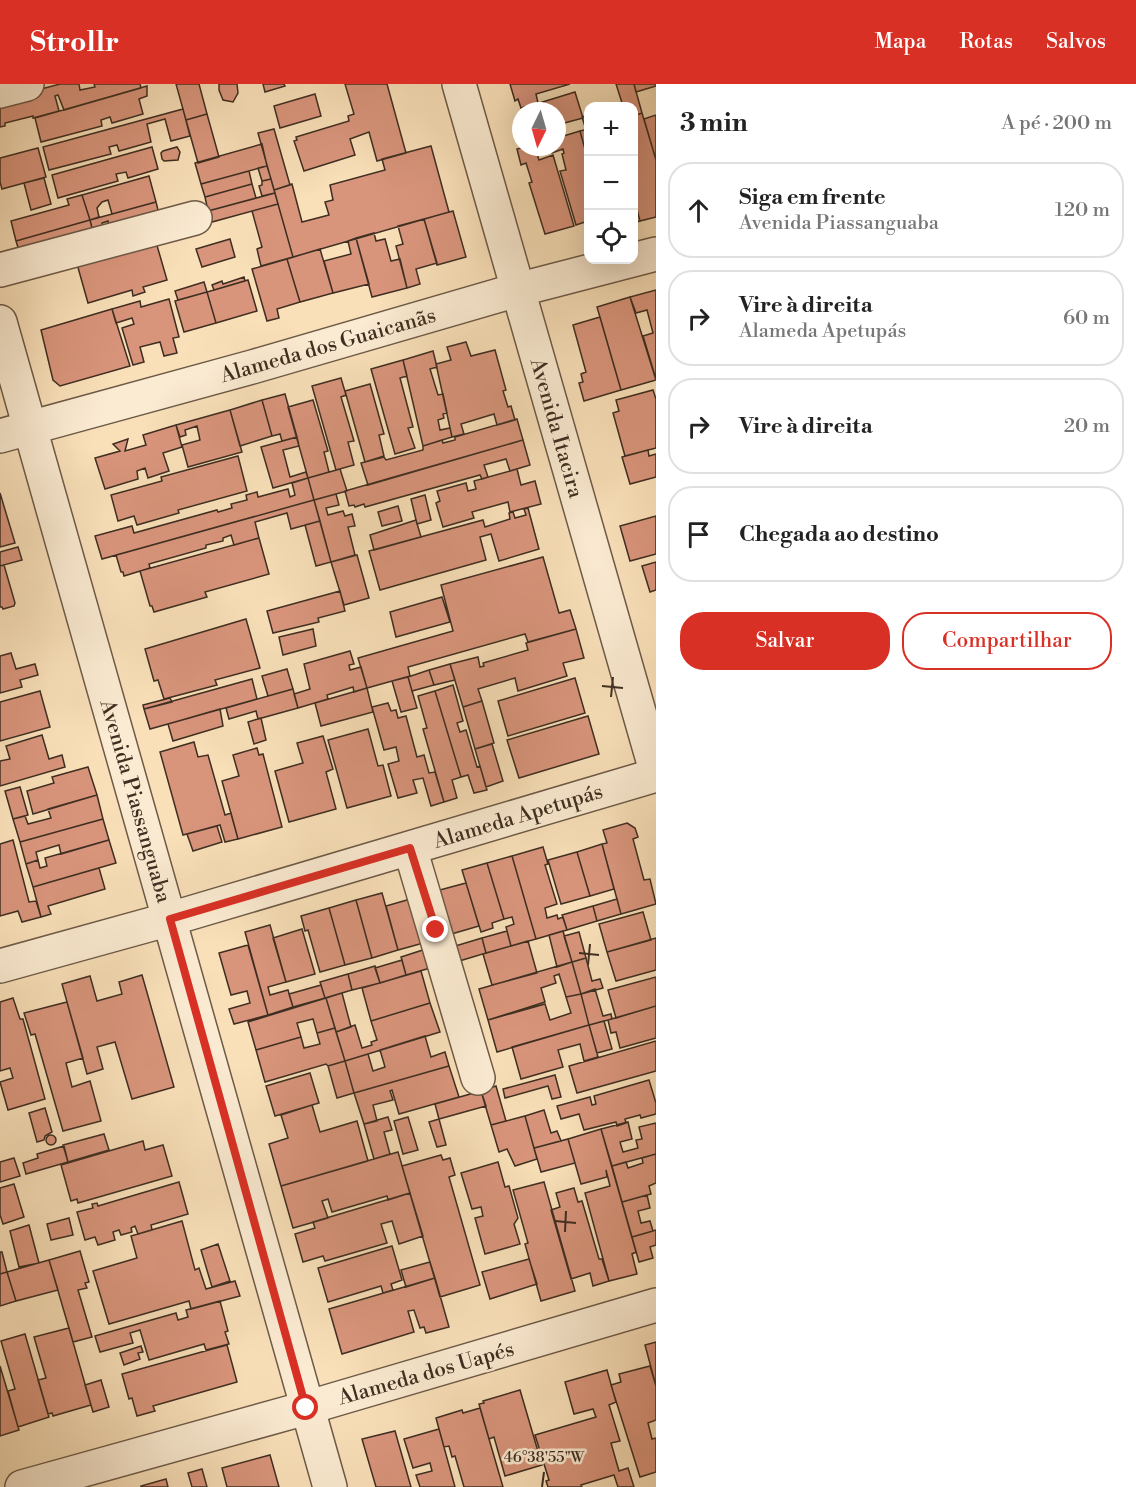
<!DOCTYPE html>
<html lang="pt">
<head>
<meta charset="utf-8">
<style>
  body { margin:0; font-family:"Libre Bodoni",serif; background:#f6f6f6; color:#222 }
  .controls { position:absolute; right:18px; top:18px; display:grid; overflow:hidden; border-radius:12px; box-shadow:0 6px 24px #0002 }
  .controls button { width:54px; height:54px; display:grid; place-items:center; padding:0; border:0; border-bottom:2px solid #e0e0e0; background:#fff; color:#222; font:30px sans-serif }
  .compass { position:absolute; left:512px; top:18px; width:54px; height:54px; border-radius:50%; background:#fff; box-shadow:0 6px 24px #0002; rotate:185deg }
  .stop { position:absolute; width:18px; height:18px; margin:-14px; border:4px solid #d93025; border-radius:50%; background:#fff }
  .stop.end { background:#d93025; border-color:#fff; box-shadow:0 2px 6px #0008 }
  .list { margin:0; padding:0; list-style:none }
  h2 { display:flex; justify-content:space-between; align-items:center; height:78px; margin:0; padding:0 24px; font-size:26px }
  h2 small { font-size:20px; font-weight:400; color:#767676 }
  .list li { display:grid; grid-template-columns:39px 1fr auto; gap:18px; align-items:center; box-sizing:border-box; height:96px; margin:0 12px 12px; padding:0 12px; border:2px solid #e0e0e0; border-radius:24px }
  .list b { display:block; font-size:22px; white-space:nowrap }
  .list p { margin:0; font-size:20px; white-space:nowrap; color:#767676 }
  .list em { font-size:20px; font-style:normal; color:#767676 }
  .actions { display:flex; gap:12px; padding:18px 24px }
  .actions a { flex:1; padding:14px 0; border:2px solid #d93025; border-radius:24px; text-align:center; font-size:21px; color:#d93025 }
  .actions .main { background:#d93025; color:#fff }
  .icon { flex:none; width:33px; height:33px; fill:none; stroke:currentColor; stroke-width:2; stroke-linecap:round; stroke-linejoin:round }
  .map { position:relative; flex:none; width:656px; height:1403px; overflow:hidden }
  header { display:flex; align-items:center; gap:36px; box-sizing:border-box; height:84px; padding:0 30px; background:#d93025; color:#fff }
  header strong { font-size:28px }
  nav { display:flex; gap:33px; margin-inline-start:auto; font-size:21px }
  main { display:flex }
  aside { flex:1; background:#fff }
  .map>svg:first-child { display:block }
  .building { fill:#d9957c; stroke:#3e2e21; stroke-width:1.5 }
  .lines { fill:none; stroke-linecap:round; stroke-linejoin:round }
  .minor-casing { stroke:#6d5a47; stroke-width:36 }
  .minor { stroke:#fbebd2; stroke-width:33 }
  .route { stroke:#d93025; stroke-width:8 }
  .ticks { fill:none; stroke:#3e2e21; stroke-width:2 }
  .labels { text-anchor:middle; stroke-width:5; stroke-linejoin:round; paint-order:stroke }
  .street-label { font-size:21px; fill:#3e2e21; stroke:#fbebd2 }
  .ticks-label { font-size:15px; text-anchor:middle; fill:#3e2e21; stroke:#fbebd2; stroke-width:5; stroke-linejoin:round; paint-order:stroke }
</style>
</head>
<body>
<header>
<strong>Strollr</strong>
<nav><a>Mapa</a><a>Rotas</a><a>Salvos</a></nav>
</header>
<main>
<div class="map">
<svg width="656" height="1403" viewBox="0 0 656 1403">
  <rect width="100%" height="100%" fill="#f9e0b9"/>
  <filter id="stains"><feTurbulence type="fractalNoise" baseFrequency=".00333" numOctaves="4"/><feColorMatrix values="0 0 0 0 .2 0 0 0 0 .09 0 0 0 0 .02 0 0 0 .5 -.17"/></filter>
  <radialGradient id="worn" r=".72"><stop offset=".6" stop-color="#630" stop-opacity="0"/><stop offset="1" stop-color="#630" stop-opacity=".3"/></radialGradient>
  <path class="building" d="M60 0H79L80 6 95 3 94 0H140L141 4 64 26 58 11 55 12 59 27 33 34V32L5 39V42L0 43V16Z
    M176 0H199L207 30 186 36Z
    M219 0H237L238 9 233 18 223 16 219 6Z
    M263 0H284L285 2 265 8Z
    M345 0H387L406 69 377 77 369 48 350 55 355 71 304 87 294 57 297 56 296 53 349 37 348 32 354 30Z
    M510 0H570L536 10 538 19 521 24 518 15 515 17Z
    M616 0H634L642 29 634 32V22H619H623Z
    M634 0H656V2L636 8Z
    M147 2V12L139 15 143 30 112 39 110 33 101 36 102 42 41 58 35 34Z
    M575 8 583 34 557 41V27H524L523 24Z
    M315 10 321 32 280 44 274 22Z
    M183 25 190 52 171 57 165 35 147 40 151 58 119 67 117 61 109 63 111 70 49 86 43 63Z
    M642 29 656 76V133L640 137 634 114V32Z
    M207 30 219 73 198 79 186 36Z
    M588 31V45L586 46 582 33Z
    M656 31V76L644 35Z
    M274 45 290 101 274 106 258 49Z
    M588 45V76L580 47Z
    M580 47 588 76V137L576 141 560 87 566 86 562 70 564 69 563 65 552 69 551 63H557V54Z
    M262 60 267 82 201 100 195 79Z
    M431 62 449 128 293 173 274 106 292 100 302 138 329 131 325 118 333 116 330 101 385 86 382 75Z
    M152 63 158 85 128 94 126 88 116 90 118 97 58 114 52 91Z
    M177 63 180 68 178 76 164 77 162 75 161 69 163 67Z
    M525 63H551L536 67 539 76 553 71 574 142 545 150 529 99 532 98 526 79 521 81 517 65Z
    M38 64 46 93 2 105 0 98V74Z
    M267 82 271 95 262 97 258 84Z
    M249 87 252 100 205 113 201 100Z
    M149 92 156 118 112 130 108 116 102 118 97 124 99 133 90 136 82 111Z
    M44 94 51 120 31 126 24 99Z
    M271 95 275 109 262 112 259 102 262 101V97Z
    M252 100 256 114 208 127 205 113Z
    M275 109 278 120 212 138 208 127Z
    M82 111 90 136 16 157 11 137 69 121 67 115Z
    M634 114 640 137 634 139Z
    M156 118 160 134 111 148 108 137 102 139 105 149 94 152 90 136Z
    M278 120 293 173 261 182 257 165 262 163 252 127Z
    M453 127 466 173 437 181 424 135Z
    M424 135 437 179 416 185 420 200 407 204 396 162 403 160 398 142Z
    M90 136 94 152 21 173 16 157Z
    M374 149 376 157 385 155 391 177 400 175 407 204 372 213 356 154Z
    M356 154 369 200 333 209 324 177 351 170 348 157Z
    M230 155 235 173 202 183 196 165Z
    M156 158 167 196 143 203 145 208 133 212 132 206 88 219 77 180Z
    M320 165 333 209 300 218 287 175Z
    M287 175 300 218 277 225 279 234 267 237 252 185Z
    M244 193 245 197 214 206 212 201 222 197 223 200Z
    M248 196 257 227 216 239 207 208Z
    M204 198 207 208 178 216 175 207Z
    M656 206V295L643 252 653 249 647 226 636 229 630 213Z
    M207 208 216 239 184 248 175 217Z
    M630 213 656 296 621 306 597 223Z
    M169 215 179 253 173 254 177 269 164 272 160 258 140 263 144 278 133 281 122 244 134 240 132 234 116 239 112 225 140 217 141 223Z
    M112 225 130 282 60 302 53 296 41 246Z
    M600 233 621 306 584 317 579 299 583 298 581 290 586 288 573 241Z
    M466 258 471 272 495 266 506 306 503 307 508 323 511 322 515 336 497 341 494 330 461 340 464 350 452 353 436 280 451 276 447 263Z
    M433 267 437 283 430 285 438 311 443 310 447 329 443 330 444 334 438 336 440 346 450 344 452 353 423 362 403 276Z
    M403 276 407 292 400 294 413 343 408 344 415 364 395 370 371 285Z
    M341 294 346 311 341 313 354 357 348 358 354 381 336 386 312 302Z
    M370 300 384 350 379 351 384 372 365 378 345 307Z
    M653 306 656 315V364L625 372 613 329 619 327 616 316Z
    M285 310 297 353 282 357 280 350 272 352 262 316Z
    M262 316 272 352 240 362 230 326Z
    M313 316 328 367 324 368 329 388 308 394 288 323Z
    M230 326 242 368 188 383 182 361 200 356 197 342 185 346 186 351 180 353 176 341Z
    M517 335 523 356 368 401 361 379 384 373 386 376 423 366V362L442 356 443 359 455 356V353Z
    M176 341 182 363 163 369 169 387 148 394 145 384 137 387 138 395 105 405 95 374 120 367 113 360 128 355 125 367 146 361 143 351Z
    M297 353 299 362 283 366 290 393 306 388 308 394 273 404 261 363Z
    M523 356 530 381 510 387 506 375 484 381 488 393 482 395 480 391 365 423 364 420 355 423 354 421 349 422 345 407Z
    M648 366 649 372 656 370V393L630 400 622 373Z
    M238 372 247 407 178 426 179 429 137 441 134 432 118 437 111 411 162 397 161 393Z
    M340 385 347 407 314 416 308 394Z
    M517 385 521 401 535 397 541 420 510 428 508 418 472 428 474 434 443 443 436 419 440 417 437 407 466 399 468 407 476 405 474 397Z
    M308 394 314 416 102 475 95 452 132 442 134 449 217 426 218 428 232 424 231 420 247 416 246 411 257 408 258 413 288 405 290 413 295 411 292 399Z
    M0 409 15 459 0 463Z
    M336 410 339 421 326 424 328 431 343 427 345 432 352 430 355 442 348 443 355 471 331 478 314 416Z
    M425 411 431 436 417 440 411 415Z
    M314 416 320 437 291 445 287 429 255 438 259 454 234 461 231 451 223 454V457L206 461V464L149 480 150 484 124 492 123 488H121L116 471Z
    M398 422 402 437 382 442 378 428Z
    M528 424 539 465 499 477 491 450 480 453 486 476 380 506 369 467 483 436 485 443 510 435 509 429 513 428 515 434 526 431 524 425Z
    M656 432V470L630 477 620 442Z
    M416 436 421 453 374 466 370 451Z
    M320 437 331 478 316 482 305 441Z
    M259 454 269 490 205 508 207 513 154 528 152 522H150L140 487Z
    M18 463 22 476 0 482V468Z
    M357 471 369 514 344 521 331 478Z
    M543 473 559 529 570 526 576 545 528 558 525 550 408 583 410 592 367 604 358 574 453 547 441 501Z
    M656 478V506L650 508 642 482Z
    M4 481 15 519 14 522 3 525 2 523H0V482Z
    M340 507 345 527 318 534 319 538 273 549 267 527Z
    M442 513 450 538 396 553 390 528Z
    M246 535 260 584 215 596 217 601 164 615 158 596 154 597 145 565Z
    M313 545 316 562 283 571 279 553Z
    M576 545 584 574 563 579 567 592 518 607 515 594 478 605 482 617 463 623 450 580 478 573 480 583 484 582 483 579 528 566 526 559Z
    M350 567 354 580 349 581 350 586 361 583 367 604 354 608 353 603 327 611 328 615 298 624 294 610 310 605 304 580Z
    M11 569 16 585 35 580 38 591 20 596 22 603 0 609V572Z
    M450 580 455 596 434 601 429 586Z
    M287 585 293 605 268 612 262 592Z
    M429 586 434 601 412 607 408 593Z
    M408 593 417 624 401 628 392 597Z
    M575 594 585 629 508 652 498 617Z
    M252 595 257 615 150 645 144 625Z
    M453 601 463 637 457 639 460 648 466 646 477 683 480 682 487 706 474 709 468 691 461 693 435 607Z
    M367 604 373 628 321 642 315 619Z
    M293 605 298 624 258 635 256 627 229 635 226 624Z
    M40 607 50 643 0 657V618Z
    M435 607 461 693 452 696 457 714 444 718 423 645 427 644 418 612Z
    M170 614 172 618 144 625 143 621Z
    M482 617 494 659 475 665 463 623Z
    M388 619 391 627 396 626 398 634 406 632 417 673 424 671 429 689 435 688 444 718 431 722 423 694 413 696 417 709 398 714 388 680 399 677 396 663 384 666 372 623Z
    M220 625 223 642 173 657 168 640Z
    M588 632 599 670 519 694 507 656Z
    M261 634 266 656 254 660 248 638Z
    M368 645 378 682 383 681 391 712 347 724 328 656Z
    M42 651 49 675 62 671 65 683 0 702V677L10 675 6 662Z
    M323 652 333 685 326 688 336 725 289 738 275 687 303 679 297 659Z
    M194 658 198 673 208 671 225 731 231 729 238 755 225 758 220 741 183 751 160 668Z
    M492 660 503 697 486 703 475 665Z
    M257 664 259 671 263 670 282 743 238 755 222 697 239 692 233 671Z
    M88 683 97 711 33 730 27 707 54 699 52 693Z
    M20 703 28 731 13 735 5 707Z
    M97 711 103 735 20 758 13 735 25 732 28 740 51 734 48 725Z
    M103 735 109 756 61 770 59 761 36 768 38 776 26 780 20 758Z
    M627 739 635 744 638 753 633 755 644 796 650 795 656 820 621 830 602 760 607 759 603 746Z
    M217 742 222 758 193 767 187 750Z
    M13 756 29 818 36 817 41 833 22 838 18 827 0 832V760Z
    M109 756 116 779 33 803 26 780 38 776 40 784 47 782 45 774Z
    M602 760 614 805 590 812 577 768Z
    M543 763 548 780 545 781 557 820 545 824 547 834 557 831 558 835 563 833 567 846 536 855 512 772Z
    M577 768 590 812 561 820 548 776Z
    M512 772 536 855 511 862 506 843 514 840 512 833 504 835 487 779Z
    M487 779 504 835 492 839 493 844 481 848 462 786Z
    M99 784 105 805 48 822 51 830 41 833 33 803Z
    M466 799 479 842 448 851 436 807Z
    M382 809 398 866 372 874 356 816Z
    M414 814 427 858 398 866 386 822Z
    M617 815 621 830 597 837 593 822Z
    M356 816 372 874 345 881 329 824Z
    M593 822 597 837 567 846 562 831Z
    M329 824 345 881 320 888 308 846 305 847 301 832Z
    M643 828 651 856 607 868 599 840Z
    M270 841 286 898 268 903 270 911 288 906 293 923 268 931 245 848Z
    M302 845 315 890 286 898 273 854Z
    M507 847 511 862 486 869 482 854Z
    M563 847 572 878 557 883 549 851Z
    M579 848 586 874 572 878 564 852Z
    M482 854 486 869 456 878 452 863Z
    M656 854V886L616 897 607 868Z
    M528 857 537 889 492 901 483 870Z
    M248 861 268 931 234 940 229 925 250 919 247 907 231 911 219 869Z
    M426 865 437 882 406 891 401 873Z
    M586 874 592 897 600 895 603 904 581 910 572 878Z
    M402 876 406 891 380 899 375 884Z
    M572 878 581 910 566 913 559 890 554 892 556 899 541 904 545 918 488 936 479 905Z
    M375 882 380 899 352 906 348 890Z
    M421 887 430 919 371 937 362 904Z
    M348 890 352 906 325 914 320 898Z
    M142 891 174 1003 132 1015 115 958 97 963 103 985 87 990 62 900 90 892 97 917 122 910 119 898Z
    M656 893V922L616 934 608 906Z
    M321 901 325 914 293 923 289 910Z
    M595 905 603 932 611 930 612 935 589 941 581 910Z
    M342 909 351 943 336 948 326 914Z
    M581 910 589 941 497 968 488 936 545 920 550 936 571 929 566 913Z
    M13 914 20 935H23L45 1015 8 1026 0 998 13 994 10 984 0 987V918Z
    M326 914 335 944 317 949 313 935 297 939 301 953 256 966 248 938Z
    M67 918 83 974 66 979 72 1003 90 997 101 1037 63 1047 35 950 31 951 24 929Z
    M430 919 440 948 345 977 336 948 355 941 362 964 372 961 371 958 377 956 371 937Z
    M656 922V954L620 964 616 948 611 949 608 936Z
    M604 937 612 965 597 969 589 941Z
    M589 941 598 973 584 977 580 960 558 966 563 983 521 995 512 963Z
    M335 944 345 977 328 982 326 980 265 998 256 966 301 953 304 964 320 960 317 949Z
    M425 952 431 973 445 968 449 982 354 1009 345 977 368 970 373 987 385 983 380 966Z
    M656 957V987L577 1009 569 982Z
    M345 977 354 1009 337 1014 328 982Z
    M449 982 459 1013 399 1030 392 1006 390 1007 393 1016 373 1021 377 1037 364 1040 354 1009Z
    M310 989 319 1019 275 1032 266 1002Z
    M555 991 561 1013 552 1015 548 1002 505 1014 503 1005Z
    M649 996 656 1019V1030L641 1034 640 1031 625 1035 626 1039 617 1042 616 1038 584 1046 579 1030 561 1035 557 1022 590 1013 592 1021 596 1020 594 1012Z
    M496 1002 506 1037 491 1041 481 1007Z
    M481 1007 486 1022 439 1035 435 1020Z
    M312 1021 320 1048 357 1037 368 1077 281 1102 269 1060 288 1054 281 1031Z
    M45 1024 52 1048 45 1052 44 1056 37 1058 29 1029Z
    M544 1026 551 1049 557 1047 561 1057 534 1064 525 1032Z
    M525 1032 537 1075 515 1082 507 1065 499 1068 491 1041Z
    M388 1033 392 1046 384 1048 390 1070 374 1075 364 1040Z
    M408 1033 418 1066 403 1070 394 1037Z
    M439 1035 446 1061 437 1063 429 1038Z
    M628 1038 632 1055 620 1058 623 1068 638 1064 636 1056 642 1055 639 1043 656 1039V1070L612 1082 601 1045Z
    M601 1045 636 1168 632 1170 637 1190 609 1197 585 1109 610 1102 606 1086 607 1093 581 1100 568 1055Z
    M104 1050 109 1066 68 1078 63 1061Z
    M46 1056a5 5 0 1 1 10 0a5 5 0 1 1-10 0Z
    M568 1055 575 1079 541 1088 534 1064Z
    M143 1057 145 1066 163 1061 172 1092 78 1119 77 1115 71 1117 61 1081Z
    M64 1062 68 1078 26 1090 23 1079 38 1074 37 1070Z
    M398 1068 410 1109 388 1116 387 1112 332 1128 328 1115 322 1117 328 1134 293 1144 281 1102Z
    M656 1070V1099L649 1102 651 1110 622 1118 612 1082 626 1078 628 1084 643 1079 642 1074Z
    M441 1071 443 1076 450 1074 455 1091 449 1093 480 1201 440 1213 402 1082Z
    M14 1074 20 1092 0 1098V1078Z
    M498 1078 505 1103 509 1102 518 1134 514 1140 520 1160 485 1170 475 1134 483 1132 481 1123 472 1125 461 1089Z
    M179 1098 188 1130 151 1141 152 1146 138 1150 135 1142 131 1144 132 1148 121 1151 119 1146 113 1148 115 1156 98 1161 95 1153 85 1156 77 1128 93 1124 92 1120 97 1119 98 1122Z
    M544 1098 575 1207 541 1217 525 1160 528 1159 513 1106Z
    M14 1100 24 1133 3 1140 0 1131V1104Z
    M574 1104 578 1118 582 1117 599 1175H602L609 1197 593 1202 590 1189 571 1195 551 1126 560 1123 556 1109Z
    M410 1109 423 1152 399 1160 392 1137 381 1140 387 1159 325 1177 323 1172 303 1178 295 1150 315 1144 313 1138Z
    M647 1111 650 1124 638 1127 641 1139 650 1137 653 1147 632 1153 622 1118Z
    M69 1134 73 1151 51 1156 47 1140Z
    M182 1137 195 1186 199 1184 206 1205 235 1197 240 1212 191 1225 189 1217 109 1240 93 1187 137 1174 131 1152Z
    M29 1141 39 1179 19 1183 10 1147Z
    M656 1146V1161L650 1163 653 1174 639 1178 632 1153Z
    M218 1160 230 1197 212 1203 201 1166Z
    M392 1162 402 1196 391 1200 393 1206 383 1209 381 1202 328 1218 318 1184Z
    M80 1167 89 1198 85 1199 87 1204 78 1206 92 1253 73 1258 49 1176Z
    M0 1168H2L7 1188 0 1190Z
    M529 1175 537 1200 490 1215 482 1188Z
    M49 1176 58 1206 16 1217 7 1188Z
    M430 1178 435 1194 406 1203 401 1186Z
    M7 1188 16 1217 0 1222V1190Z
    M435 1194 449 1243 426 1249 424 1243 420 1244 414 1226 408 1227 414 1248 342 1270 329 1225Z
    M220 1217 228 1247 225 1248 229 1260 206 1266 204 1260 149 1276 140 1246 130 1249 133 1259 100 1268 95 1252 176 1229 178 1236 188 1233 186 1226Z
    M69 1244 91 1321 53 1332 52 1329 48 1330 38 1296 46 1294 34 1253Z
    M25 1250 49 1333 18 1343 8 1307 15 1305 1 1257Z
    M656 1258V1302L645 1261Z
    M227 1261 237 1298 153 1322 155 1327 137 1332 132 1314 129 1315 122 1290Z
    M141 1262 143 1268 138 1269 140 1275 124 1281 120 1269Z
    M0 1282 19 1346 0 1352Z
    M650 1282 656 1302V1336L648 1339 652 1355 656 1354V1388L640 1393 611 1301 621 1298 619 1290Z
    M607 1286 616 1318 609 1321 620 1357 611 1359 619 1387 628 1384 634 1403H618L614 1391 581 1401 582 1403H548L546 1397 549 1396 535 1351 596 1333 593 1325 574 1330 565 1298Z
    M101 1296 109 1323 93 1328 85 1301Z
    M520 1306 542 1381 505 1392 494 1353 489 1355 479 1320 484 1319 483 1317Z
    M480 1324 489 1355 503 1403H464L455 1372 452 1373 449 1362 444 1363 439 1345 436 1334 462 1326 463 1329Z
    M439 1345 455 1403H420L416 1391 432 1387 430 1379 413 1384 404 1355Z
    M395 1347 411 1403H376L362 1355Z
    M270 1371 279 1403H227L222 1384Z
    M202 1385 207 1403H192L188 1389Z
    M166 1395 168 1403H141V1402Z"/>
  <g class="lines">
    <defs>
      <path id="minor" d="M459 0 656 687
        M0 7 27 0
        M0 186 195 134
        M0 238 330 1403
        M0 352 252 283 517 206 656 170
        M410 764 478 994
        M0 882 170 835 656 691
        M22 1403 306 1324 656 1221"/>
    </defs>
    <use href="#minor" class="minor-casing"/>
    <use href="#minor" class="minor"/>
  </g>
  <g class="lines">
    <path class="route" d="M306 1324 170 835 410 764 436 846"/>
  </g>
  <path class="ticks" d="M602 602 623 604M611 613 613 593M579 869 599 871M588 881 590 860M555 1137 576 1139M565 1148 566 1127M542 1403 544 1388"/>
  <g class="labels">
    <g class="street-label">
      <text transform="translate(328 261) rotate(-16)" y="7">Alameda dos Guaicanãs</text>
      <text transform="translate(557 344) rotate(74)" y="7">Avenida Itacira</text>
      <text transform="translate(136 717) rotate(74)" y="7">Avenida Piassanguaba</text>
      <text transform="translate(518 732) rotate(-17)" y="7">Alameda Apetupás</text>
      <text transform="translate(426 1289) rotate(-16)" y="7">Alameda dos Uapés</text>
    </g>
  </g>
  <g class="ticks-label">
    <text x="544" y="1378">46°38'55"W</text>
  </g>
  <rect width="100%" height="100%" filter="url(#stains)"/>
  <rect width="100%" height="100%" fill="url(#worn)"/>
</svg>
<div class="controls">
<button>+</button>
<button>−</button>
<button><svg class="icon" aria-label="locate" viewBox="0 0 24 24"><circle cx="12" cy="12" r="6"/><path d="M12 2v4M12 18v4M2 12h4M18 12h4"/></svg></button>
</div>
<svg class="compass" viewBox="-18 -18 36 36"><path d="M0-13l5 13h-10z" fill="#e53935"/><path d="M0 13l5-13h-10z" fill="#767676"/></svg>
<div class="stop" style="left:306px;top:1324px"></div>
<div class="stop end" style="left:436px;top:846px"></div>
</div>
<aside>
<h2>3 min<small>A pé · 200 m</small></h2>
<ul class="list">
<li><svg class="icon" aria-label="ahead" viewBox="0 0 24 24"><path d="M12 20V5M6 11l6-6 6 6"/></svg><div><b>Siga em frente</b><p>Avenida Piassanguaba</p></div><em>120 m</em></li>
<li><svg class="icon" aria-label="right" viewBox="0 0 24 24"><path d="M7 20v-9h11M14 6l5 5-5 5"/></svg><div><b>Vire à direita</b><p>Alameda Apetupás</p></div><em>60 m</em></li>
<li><svg class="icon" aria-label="right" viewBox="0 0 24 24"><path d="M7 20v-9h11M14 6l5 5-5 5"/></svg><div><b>Vire à direita</b></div><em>20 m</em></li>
<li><svg class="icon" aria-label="arrive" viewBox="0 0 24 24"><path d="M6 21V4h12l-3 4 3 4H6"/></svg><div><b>Chegada ao destino</b></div></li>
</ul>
<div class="actions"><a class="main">Salvar</a><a>Compartilhar</a></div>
</aside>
</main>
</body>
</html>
